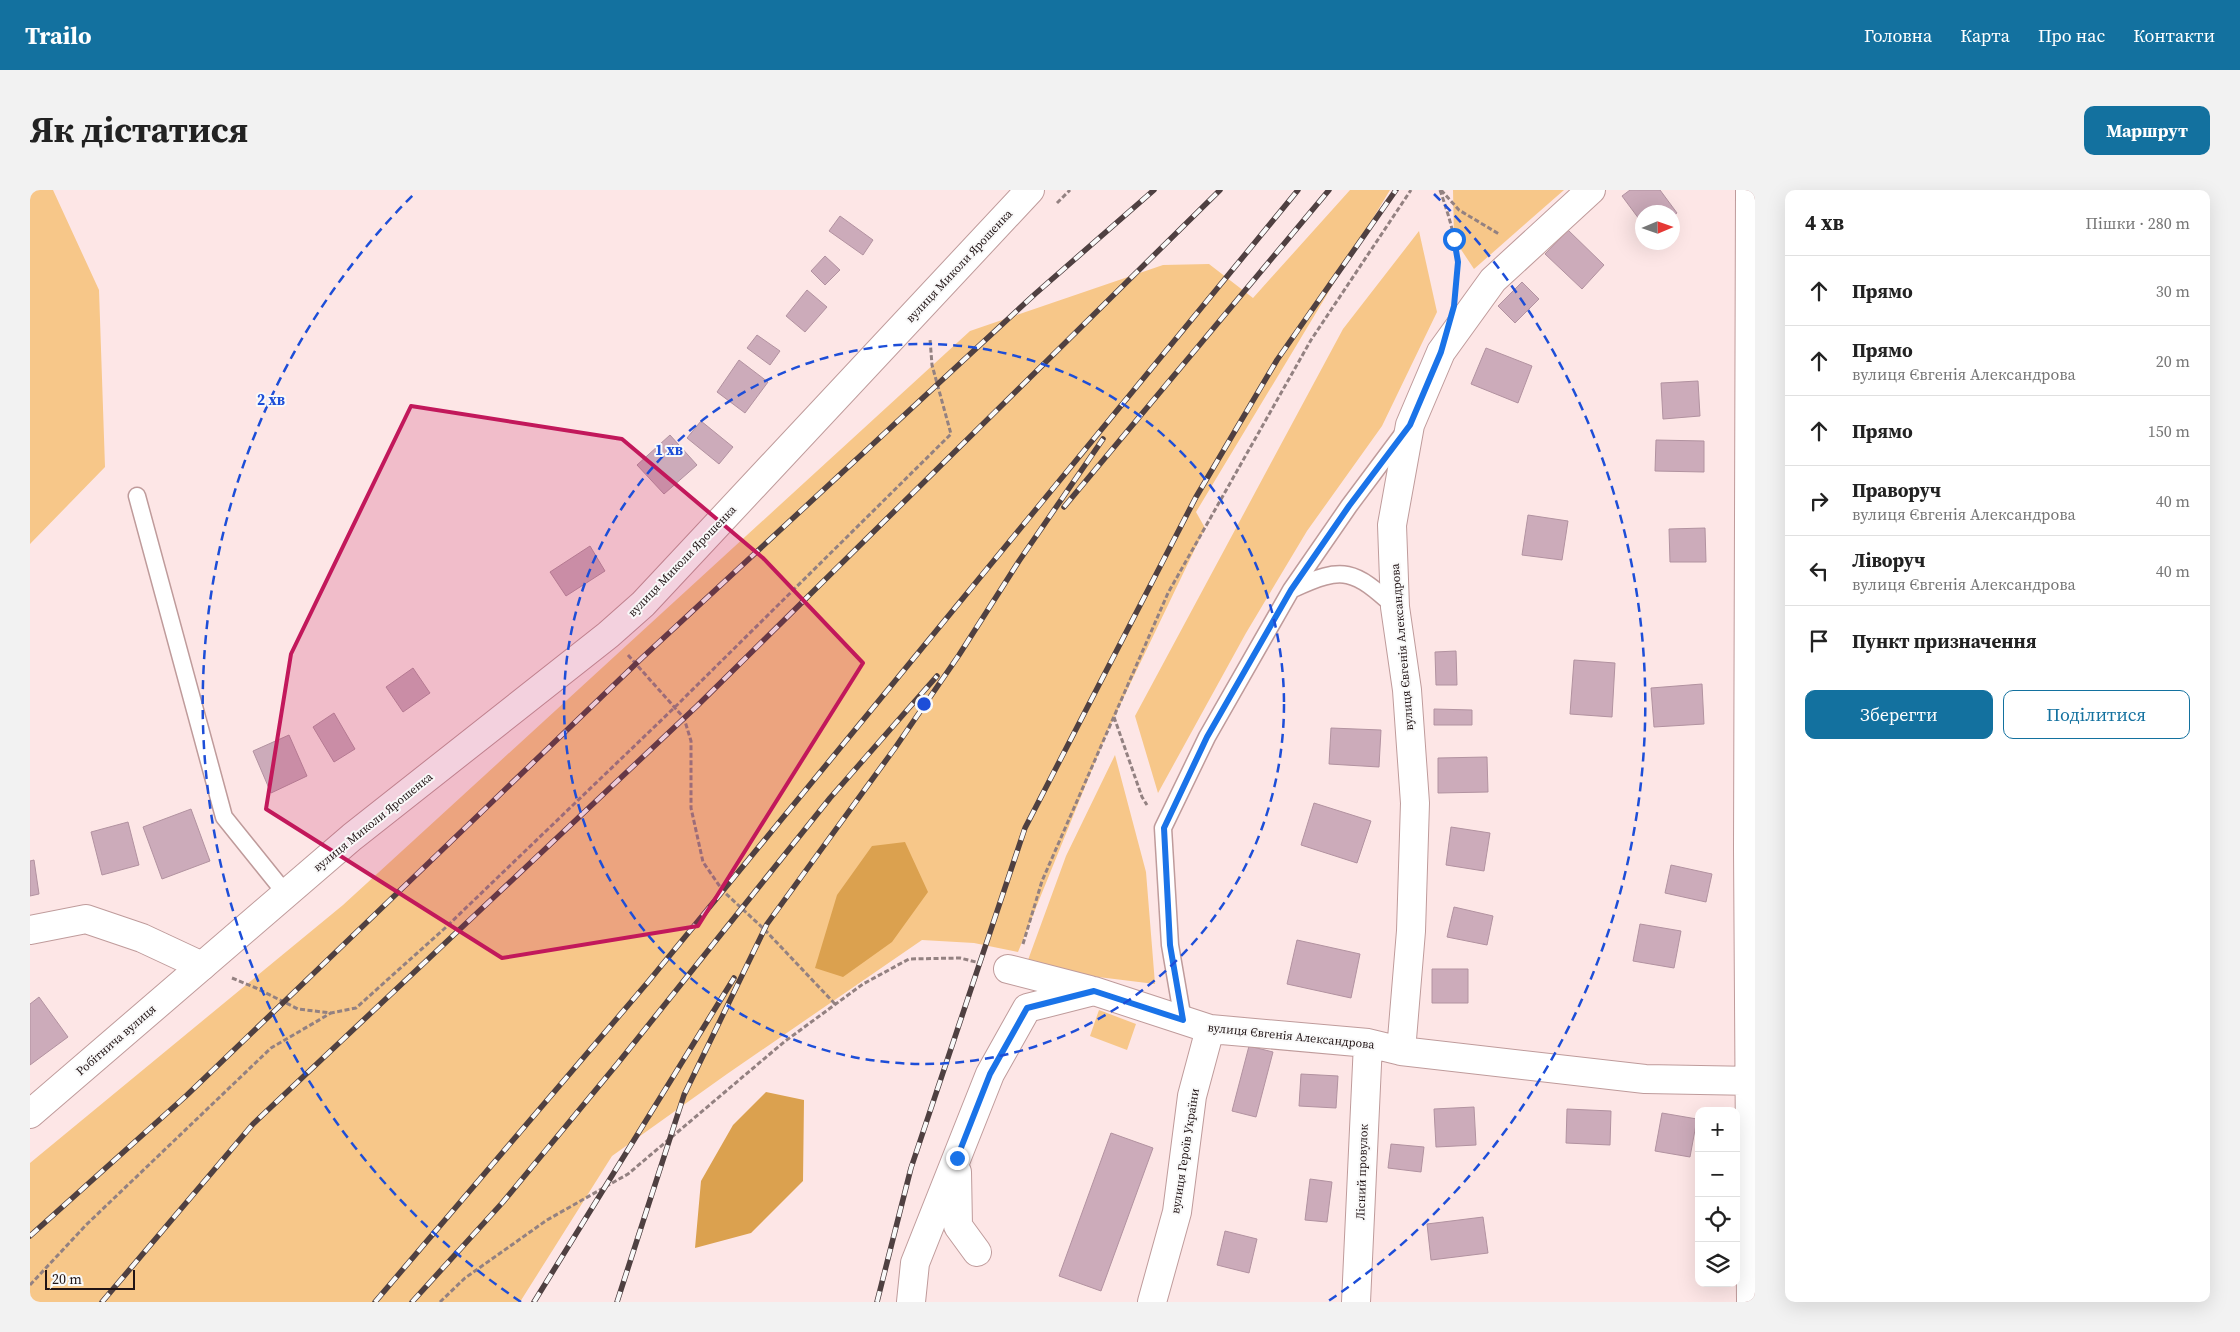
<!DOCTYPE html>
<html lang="uk">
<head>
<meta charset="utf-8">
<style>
  body { margin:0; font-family:"Source Serif 4",serif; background:#f2f2f2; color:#222 }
  .controls { position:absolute; right:15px; bottom:15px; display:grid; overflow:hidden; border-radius:10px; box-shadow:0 5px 20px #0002 }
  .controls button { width:45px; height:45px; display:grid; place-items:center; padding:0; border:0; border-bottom:1px solid #e0e0e0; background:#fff; color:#222; font:25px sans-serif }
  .compass { position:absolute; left:1605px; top:15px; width:45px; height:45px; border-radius:50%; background:#fff; box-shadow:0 5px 20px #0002; rotate:88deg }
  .scale { position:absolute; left:15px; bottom:12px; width:90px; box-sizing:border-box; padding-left:5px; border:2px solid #211415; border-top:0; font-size:14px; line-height:18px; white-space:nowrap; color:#211415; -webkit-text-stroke:4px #f9f9f9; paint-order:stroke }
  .stop { position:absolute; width:15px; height:15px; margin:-11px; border:4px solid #1a73e8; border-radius:50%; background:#fff }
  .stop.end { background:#1a73e8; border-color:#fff; box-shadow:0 1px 5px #0008 }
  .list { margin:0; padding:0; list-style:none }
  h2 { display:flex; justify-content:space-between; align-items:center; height:65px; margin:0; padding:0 20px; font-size:21px }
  h2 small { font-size:16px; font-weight:400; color:#767676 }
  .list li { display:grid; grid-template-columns:32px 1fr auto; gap:15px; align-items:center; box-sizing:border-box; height:70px; padding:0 20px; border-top:1px solid #e0e0e0 }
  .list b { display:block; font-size:19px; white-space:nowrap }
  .list p { margin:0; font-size:16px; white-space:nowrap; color:#767676 }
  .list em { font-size:16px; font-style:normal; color:#767676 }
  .actions { display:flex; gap:10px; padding:15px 20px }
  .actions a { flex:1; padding:11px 0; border:1px solid #13719f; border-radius:10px; text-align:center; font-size:18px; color:#13719f }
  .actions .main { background:#13719f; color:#fff }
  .icon { flex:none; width:28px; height:28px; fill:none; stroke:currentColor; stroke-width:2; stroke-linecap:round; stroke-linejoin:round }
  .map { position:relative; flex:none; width:1725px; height:1112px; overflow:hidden; border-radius:10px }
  header { display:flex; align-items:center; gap:30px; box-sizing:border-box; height:70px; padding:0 25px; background:#13719f; color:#fff }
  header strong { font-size:24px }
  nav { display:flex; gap:28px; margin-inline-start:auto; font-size:18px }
  .intro { display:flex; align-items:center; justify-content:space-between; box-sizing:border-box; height:120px; padding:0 30px }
  h1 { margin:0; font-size:35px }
  .button { padding:12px 22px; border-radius:10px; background:#13719f; color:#fff; font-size:18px; font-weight:700 }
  main { display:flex; gap:30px; padding:0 30px }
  aside { flex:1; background:#fff; border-radius:10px; box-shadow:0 5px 20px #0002 }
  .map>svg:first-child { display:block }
  .green { fill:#f7c789 }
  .forest { fill:#dba14f }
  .building { fill:#ccabba; stroke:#b292a0 }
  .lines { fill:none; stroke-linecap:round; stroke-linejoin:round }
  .lane-casing { stroke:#bf9b9b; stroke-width:19 }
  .street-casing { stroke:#bf9b9b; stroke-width:30 }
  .secondary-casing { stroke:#bf9b9b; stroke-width:30 }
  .path { stroke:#938181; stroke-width:3; stroke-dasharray:5 2.5; stroke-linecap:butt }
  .lane { stroke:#fff; stroke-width:16 }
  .street { stroke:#fff; stroke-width:28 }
  .secondary { stroke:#fff; stroke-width:28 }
  .rail-casing { stroke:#4f4041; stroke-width:5.5 }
  .rail { stroke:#f9f9f9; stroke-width:4; stroke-dasharray:11; stroke-linecap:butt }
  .route { stroke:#1a73e8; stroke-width:6 }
  .marked { fill:#c2185b; fill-opacity:0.2; stroke:#c2185b; stroke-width:4; stroke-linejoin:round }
  .ring { fill:none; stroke:#1d4ed8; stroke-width:2.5; stroke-dasharray:9 6 }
  .labels { text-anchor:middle; stroke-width:4; stroke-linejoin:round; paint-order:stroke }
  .street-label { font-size:12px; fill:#211415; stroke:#f9f9f9 }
  .centre { fill:#1d4ed8; stroke:#f9f9f9; stroke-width:2.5 }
  .ring-label { font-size:15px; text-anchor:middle; font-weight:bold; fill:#1d4ed8; stroke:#f9f9f9; stroke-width:4; stroke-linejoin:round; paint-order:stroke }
</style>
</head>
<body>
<header>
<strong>Trailo</strong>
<nav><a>Головна</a><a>Карта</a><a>Про нас</a><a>Контакти</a></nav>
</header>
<div class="intro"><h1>Як дістатися</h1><a class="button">Маршрут</a></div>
<main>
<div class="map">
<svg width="1725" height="1112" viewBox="0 0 1725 1112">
  <rect width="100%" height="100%" fill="#fde6e6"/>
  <path class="green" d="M0 0H23L69 100 75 277 0 354Z
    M1320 0H1360L1166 322 1175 338 1078 540 988 762 944 753 892 750 697 884 582 966 490 1112H0V973L313 715 940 141 1133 75 1179 74 1223 108Z
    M1423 0H1534L1444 79 1424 49Z
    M1389 41 1407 122 1352 236 1277 341 1216 443 1128 603 1105 526 1313 139Z
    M1085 565 1116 682 1125 794 1052 785 998 770 1036 666Z
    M1069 820 1106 834 1097 860 1060 846Z"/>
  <path class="forest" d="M875 652 898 702 862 752 813 787 785 778 807 705 842 656Z
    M736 902 774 910 773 991 721 1043 665 1058 671 991 703 935Z"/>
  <path class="building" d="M1600 0H1630L1647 23 1642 27V22H1612V33L1592 6Z
    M810 26 843 50 833 65 799 41Z
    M1538 40 1574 75 1552 99 1515 64Z
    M795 66 810 80 795 95 781 81Z
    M1492 92 1509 109 1485 133 1468 116Z
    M777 100 797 117 775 142 756 126Z
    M727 145 750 161 740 175 717 158Z
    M1456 158 1502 176 1488 213 1441 194Z
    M709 170 738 192 715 223 687 202Z
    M1668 191 1670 226 1633 229 1631 193Z
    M671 231 703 257 689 274 657 248Z
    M640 245 667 275 634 304 607 275Z
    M1626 250 1674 251V282L1625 281Z
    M1498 325 1538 331 1532 370 1492 365Z
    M1675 338 1676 372H1640L1639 339Z
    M560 356 575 381 536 406 520 382Z
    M1426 461 1427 495H1406L1405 462Z
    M1544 470 1585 473 1582 527 1540 524Z
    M383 478 400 503 373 522 356 497Z
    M1672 494 1674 534 1624 537 1621 498Z
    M1404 519 1442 520V535H1404Z
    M304 523 325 559 304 572 283 537Z
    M1301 538 1351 540 1349 577 1299 574Z
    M259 545 277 586 241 603 223 561Z
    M1457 567 1458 602 1408 603V568Z
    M1284 613 1341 631 1327 673 1271 655Z
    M161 619 180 671 132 689 113 637Z
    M98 632 109 675 72 685 61 642Z
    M1421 637 1460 643 1454 681 1416 675Z
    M4 670 9 704 0 706V671Z
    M1641 675 1682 684 1676 712 1635 703Z
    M1424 717 1463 726 1457 755 1417 747Z
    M1610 734 1651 741 1644 778 1603 771Z
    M1267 750 1330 764 1321 808 1257 794Z
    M1402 779H1438V813H1402Z
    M9 807 38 847 0 875V814Z
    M1219 856 1243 862 1226 927 1202 921Z
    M1271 884 1308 886 1306 918 1269 916Z
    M1444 917 1446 955 1406 957 1404 919Z
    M1537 919 1581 921 1580 955 1536 953Z
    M1632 923 1667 929 1660 967 1625 961Z
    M1081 943 1123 958 1071 1101 1029 1086Z
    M1361 954 1394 957 1391 982 1358 978Z
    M1280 989 1302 992 1297 1032 1275 1030Z
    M1453 1027 1458 1063 1401 1070 1397 1034Z
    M1195 1041 1227 1049 1219 1083 1187 1075Z"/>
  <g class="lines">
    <defs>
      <path id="lane" d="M107 306 194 627 256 704
        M1263 399C1314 375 1324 380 1365 417
        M1153 830 1140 755 1133 638 1177 547 1261 400 1319 316 1375 241"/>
      <path id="street" d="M1720 0 1718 659 1721 1112
        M0 740 56 729 112 748 172 776
        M978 779 1060 800
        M1371 861 1381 741 1385 613 1377 500 1365 417 1362 335 1380 235 1411 162 1463 90 1561 0
        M927 982 928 1036 947 1062
        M881 1112 885 1073 960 884 997 818 1064 801 1180 839 1338 853 1371 861 1615 889 1725 891
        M1122 1112 1147 1022 1162 906 1180 839
        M1326 1112 1338 853"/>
      <path id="secondary" d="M0 924 322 647 578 445 613 414 1000 0"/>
    </defs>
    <use href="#lane" class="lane-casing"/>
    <use href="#street" class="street-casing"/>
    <use href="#secondary" class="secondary-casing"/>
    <path class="path" d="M1410 0C1420 29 1429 57 1427 88
      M1411 0 1429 20 1469 44
      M1027 13 1040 0
      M598 465 654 528 661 551V618L673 672 693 701 734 739 805 814
      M1084 527 1112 607 1117 615
      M993 754 1012 691 1138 403 1281 150 1381 0
      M202 788 226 798 268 819 301 823 326 818 414 739 645 517 921 244 902 175 900 149
      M0 1095 56 1035 241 858 301 823
      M410 1112 435 1088 517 1030 598 984 754 852 833 794 879 769 930 768 950 773"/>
    <use href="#lane" class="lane"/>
    <use href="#street" class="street"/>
    <use href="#secondary" class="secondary"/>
    <defs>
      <path id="rail" d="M1034 317 1299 0
        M0 1046 157 905 613 467 1005 104 1124 0
        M72 1112 223 934 667 516 1190 0
        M345 1112 618 792 1268 0
        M382 1112 473 1012 588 873 800 608 907 486
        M504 1112 704 788
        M587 1112 654 905 737 734 865 558 929 465 989 371 1073 249
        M847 1112 881 978 995 638 1166 307 1247 170 1366 0"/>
    </defs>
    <use href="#rail" class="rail-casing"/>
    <use href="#rail" class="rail"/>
  </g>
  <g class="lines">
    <path class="route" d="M927 968 960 884 997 818 1064 801 1153 830 1140 755 1134 638 1177 547 1261 400 1319 316 1380 235 1411 162 1424 116 1428 72 1424 49"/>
  </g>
  <path class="marked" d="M381 216 592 249 733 368 833 473 668 736 472 768 236 619 261 464Z"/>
  <g class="ring">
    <circle cx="894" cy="514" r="360"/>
    <path d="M491 1112A721 721 0 0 1 384 4M1404 4A721 721 0 0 1 1297 1112"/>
  </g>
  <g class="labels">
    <g class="street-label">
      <text transform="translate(929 76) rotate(-47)" y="4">вулиця Миколи Ярошенка</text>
      <text transform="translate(652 371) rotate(-46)" y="4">вулиця Миколи Ярошенка</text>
      <text transform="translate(1372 457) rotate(-95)" y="4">вулиця Євгенія Александрова</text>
      <text transform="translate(343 632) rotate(-39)" y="4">вулиця Миколи Ярошенка</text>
      <text transform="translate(1261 846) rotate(6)" y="4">вулиця Євгенія Александрова</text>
      <text transform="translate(86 850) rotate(-41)" y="4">Робітнича вулиця</text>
      <text transform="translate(1155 961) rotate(-81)" y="4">вулиця Героїв України</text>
      <text transform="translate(1332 982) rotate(-88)" y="4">Лісний провулок</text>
    </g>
  </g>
  <circle cx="894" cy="514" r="8" class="centre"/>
  <g class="ring-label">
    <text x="241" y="215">2 хв</text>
    <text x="639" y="265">1 хв</text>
  </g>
</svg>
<div class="controls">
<button>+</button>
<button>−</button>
<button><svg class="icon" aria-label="locate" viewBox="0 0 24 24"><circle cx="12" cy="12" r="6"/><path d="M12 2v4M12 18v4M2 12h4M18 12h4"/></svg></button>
<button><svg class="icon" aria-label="layers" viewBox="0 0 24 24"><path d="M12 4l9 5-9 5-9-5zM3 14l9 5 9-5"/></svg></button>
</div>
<svg class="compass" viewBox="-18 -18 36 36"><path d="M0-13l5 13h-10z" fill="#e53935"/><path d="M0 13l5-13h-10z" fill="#767676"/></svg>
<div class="scale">20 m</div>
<div class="stop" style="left:1424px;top:49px"></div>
<div class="stop end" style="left:927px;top:968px"></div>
</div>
<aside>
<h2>4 хв<small>Пішки · 280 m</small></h2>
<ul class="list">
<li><svg class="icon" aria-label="ahead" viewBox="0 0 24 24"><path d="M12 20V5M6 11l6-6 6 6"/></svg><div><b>Прямо</b></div><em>30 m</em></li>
<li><svg class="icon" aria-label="ahead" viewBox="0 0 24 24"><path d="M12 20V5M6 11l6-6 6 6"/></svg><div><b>Прямо</b><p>вулиця Євгенія Александрова</p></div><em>20 m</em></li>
<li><svg class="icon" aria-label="ahead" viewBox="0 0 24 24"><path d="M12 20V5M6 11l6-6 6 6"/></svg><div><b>Прямо</b></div><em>150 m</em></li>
<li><svg class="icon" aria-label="right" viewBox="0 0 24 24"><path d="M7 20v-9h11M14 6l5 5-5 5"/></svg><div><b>Праворуч</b><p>вулиця Євгенія Александрова</p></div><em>40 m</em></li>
<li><svg class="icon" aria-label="left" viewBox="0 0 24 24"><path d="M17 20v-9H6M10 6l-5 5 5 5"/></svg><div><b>Ліворуч</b><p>вулиця Євгенія Александрова</p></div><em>40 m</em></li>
<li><svg class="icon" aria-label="arrive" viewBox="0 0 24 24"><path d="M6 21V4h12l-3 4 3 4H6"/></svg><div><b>Пункт призначення</b></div></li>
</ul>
<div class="actions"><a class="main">Зберегти</a><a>Поділитися</a></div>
</aside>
</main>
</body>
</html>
